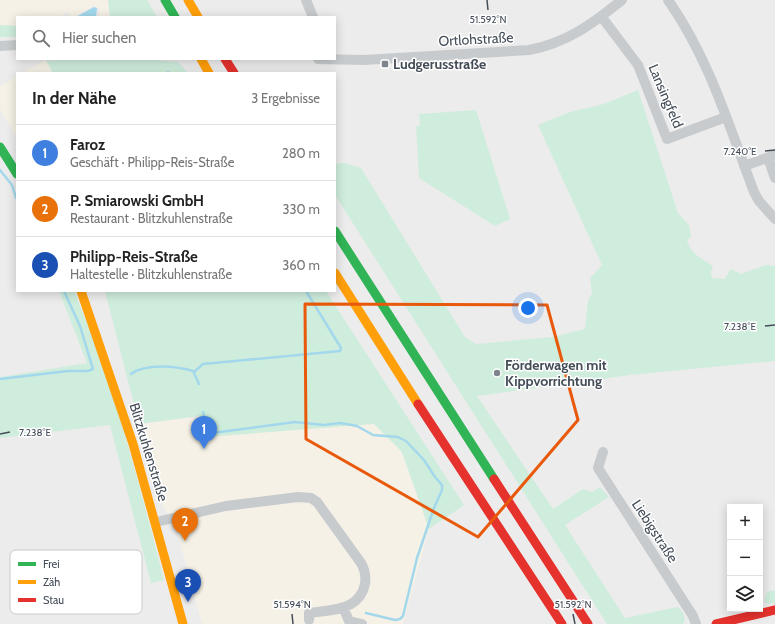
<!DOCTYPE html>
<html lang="de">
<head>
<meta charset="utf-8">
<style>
  body { margin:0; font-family:Cabin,sans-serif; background:#f2f2f2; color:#222 }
  .controls { position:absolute; right:12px; bottom:12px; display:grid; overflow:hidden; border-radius:0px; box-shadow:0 2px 10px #0003 }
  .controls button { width:36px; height:36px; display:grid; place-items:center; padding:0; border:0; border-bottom:1px solid #e0e0e0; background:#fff; color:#222; font:20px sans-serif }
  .you { position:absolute; left:528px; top:308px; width:14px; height:14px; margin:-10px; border:3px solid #fff; border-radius:50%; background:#1a73e8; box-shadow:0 0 0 6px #1a73e833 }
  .badge { display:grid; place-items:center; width:26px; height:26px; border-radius:50%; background:#b45309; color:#fff; font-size:13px; font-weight:700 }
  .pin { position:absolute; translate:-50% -33px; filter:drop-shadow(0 1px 2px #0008) }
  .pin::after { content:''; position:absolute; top:21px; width:14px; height:12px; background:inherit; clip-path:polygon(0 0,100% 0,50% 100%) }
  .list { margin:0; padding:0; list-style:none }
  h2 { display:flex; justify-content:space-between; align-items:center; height:52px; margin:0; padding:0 16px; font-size:17px }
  h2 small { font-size:13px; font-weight:400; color:#767676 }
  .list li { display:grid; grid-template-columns:26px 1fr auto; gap:12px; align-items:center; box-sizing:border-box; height:56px; padding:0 16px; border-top:1px solid #e0e0e0 }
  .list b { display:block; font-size:15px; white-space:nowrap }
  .list p { margin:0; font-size:13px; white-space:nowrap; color:#767676 }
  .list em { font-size:13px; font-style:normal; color:#767676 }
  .icon { flex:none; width:22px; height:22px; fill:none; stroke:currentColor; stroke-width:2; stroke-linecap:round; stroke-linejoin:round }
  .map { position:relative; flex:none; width:775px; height:624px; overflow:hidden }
  .search { position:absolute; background:#fff; box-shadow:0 2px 10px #0003; left:16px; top:16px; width:320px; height:44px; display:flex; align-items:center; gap:10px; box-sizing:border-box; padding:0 14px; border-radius:0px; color:#767676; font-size:15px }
  .panel { position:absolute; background:#fff; box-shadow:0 2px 10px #0003; left:16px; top:72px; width:320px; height:220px; border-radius:0px }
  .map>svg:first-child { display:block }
  .commercial { fill:#f5f1e6 }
  .green { fill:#cfeddc }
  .water { fill:#a3d8ec }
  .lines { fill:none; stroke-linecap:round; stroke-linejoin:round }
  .stream { stroke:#a3d8ec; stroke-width:2.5 }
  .street { stroke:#c8cbcd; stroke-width:10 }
  .fast { stroke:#30b455; stroke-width:9 }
  .slow { stroke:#ff9f0a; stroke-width:9 }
  .jam { stroke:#e5322d; stroke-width:9 }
  .marked { fill:none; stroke:#e8590c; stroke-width:3; stroke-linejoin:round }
  .ticks { fill:none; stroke:#444d58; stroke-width:1.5 }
  .poi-dot { fill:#7f858c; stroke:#fff; stroke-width:1.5 }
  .labels { text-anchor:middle; stroke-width:3; stroke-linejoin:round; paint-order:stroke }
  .street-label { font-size:14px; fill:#444d58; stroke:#fff }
  .poi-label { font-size:14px; font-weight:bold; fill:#444d58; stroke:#fff; text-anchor:start }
  .key { fill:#fff; stroke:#c7cacd; stroke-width:1 }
  .key-label { font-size:11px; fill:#444d58 }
  .ticks-label { font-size:10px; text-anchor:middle; fill:#444d58; stroke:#fff; stroke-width:3; stroke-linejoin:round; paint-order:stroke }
</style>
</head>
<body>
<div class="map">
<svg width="775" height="624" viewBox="0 0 775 624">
  <rect width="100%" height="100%" fill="#edecec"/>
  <path class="commercial" d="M0 0H108L110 17H99V8L94 6 74 17H70L68 12 59 17H17V26L0 25Z
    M46 60 53 73H22Z
    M17 76V138L0 109V86Z
    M199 417 374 424 401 451 429 529 403 624H202L174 520 164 509 139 424Z"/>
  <path class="green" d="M108 0H147L157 17H110Z
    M0 25 17 26V37H0Z
    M56 59H142L178 62 188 73H53L46 60 58 61Z
    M638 90 678 213 689 225 691 237 687 240C691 254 702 259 713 266L711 272 712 278 725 279 731 269 741 274 765 265 775 266V361L630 375 477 396 553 509 583 489 592 492 600 487 609 497 565 525 625 618 678 607 683 613 685 620 683 624H607L335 195V164L344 163 361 168 465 337 476 344 553 337 585 329 588 300 592 293 590 278 602 265 538 125 570 112 604 104Z
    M476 110 510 219 495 226 419 178 416 126H420L419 114Z
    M59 291H74C114 384 139 483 164 580L151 583 110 425 0 438V377L87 363Z
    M105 291H326L464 505 429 529 402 452 374 424 207 437 204 422 199 416 139 424Z
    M775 590V603L768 604 765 602V597L767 592Z"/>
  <path class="water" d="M94 7 97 8 96 17H76Z"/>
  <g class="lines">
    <path class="stream" d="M168 72V73
      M0 170 12 185 16 198
      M194 372 203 364 340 351 341 348 306 291
      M131 374C146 363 176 366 193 371L199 384
      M0 379 68 371H88L93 369 80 326 64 291
      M203 412 208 430 212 433 295 422 324 425 340 423 357 426 373 435 398 437 406 441 424 460 435 477 442 485V490L434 508 417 558 403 616 400 619 395 620 366 613"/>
    <path class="street" d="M306 0 313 17
      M668 0C709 58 729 126 754 192L759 201 775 219
      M601 16 638 65 667 139 726 117
      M0 46 17 45
      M318 59 364 60 529 50C567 43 592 24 622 0
      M768 158 775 178
      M744 166 775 155
      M603 452 598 468 693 616 696 624
      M156 522 226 506 298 497 311 498 317 502 361 563C369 577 366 595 351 604 340 611 321 611 309 613V620
      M343 607 349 621 362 624"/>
    <path class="fast" d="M165 0 175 17
      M0 147 17 174
      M335 231 494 479"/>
    <path class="slow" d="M188 0 198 17
      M201 59 209 73
      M335 273 418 404
      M81 291 133 444 183 624"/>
    <path class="jam" d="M225 59 234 73
      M418 404 562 624
      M494 479 588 624
      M716 624 775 610"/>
  </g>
  <path class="marked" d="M305 304 547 305 578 420 478 537 306 439Z"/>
  <path class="ticks" d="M487 0 488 10M765 151 775 150M765 326 775 325M0 434 10 432M292 614 293 624M573 614 575 624"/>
  <g class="poi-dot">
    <rect x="381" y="60" width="8" height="8" rx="2"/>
    <circle cx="497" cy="373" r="4"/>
  </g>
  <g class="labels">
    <g class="street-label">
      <text transform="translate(476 39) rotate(-3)" y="5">Ortlohstraße</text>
      <text transform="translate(666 96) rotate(67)" y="5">Lansingfeld</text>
      <text transform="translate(149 452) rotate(73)" y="5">Blitzkuhlenstraße</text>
      <text transform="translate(655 531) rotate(57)" y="5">Liebigstraße</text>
    </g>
    <g class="poi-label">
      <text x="393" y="69">Ludgerusstraße</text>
      <text x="505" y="370">Förderwagen mit<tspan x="505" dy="16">Kippvorrichtung</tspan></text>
    </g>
  </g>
  <rect x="10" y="550" width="132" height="64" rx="6" class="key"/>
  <rect x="18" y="562" width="18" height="4" fill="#30b455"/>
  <rect x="18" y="580" width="18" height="4" fill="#ff9f0a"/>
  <rect x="18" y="598" width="18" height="4" fill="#e5322d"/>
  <g class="key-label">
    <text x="43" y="568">Frei</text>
    <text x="43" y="586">Zäh</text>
    <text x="43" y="604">Stau</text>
  </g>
  <g class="ticks-label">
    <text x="488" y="23">51.592°N</text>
    <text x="740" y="155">7.240°E</text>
    <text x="740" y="330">7.238°E</text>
    <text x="35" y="436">7.238°E</text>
    <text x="292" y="608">51.594°N</text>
    <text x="573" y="608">51.592°N</text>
  </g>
</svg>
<div class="controls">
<button>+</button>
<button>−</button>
<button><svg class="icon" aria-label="layers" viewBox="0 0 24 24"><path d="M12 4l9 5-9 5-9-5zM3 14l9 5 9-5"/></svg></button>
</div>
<div class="you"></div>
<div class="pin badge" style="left:204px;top:449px;background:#3f7fe0">1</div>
<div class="pin badge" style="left:185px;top:541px;background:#e8710a">2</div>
<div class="pin badge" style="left:188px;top:602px;background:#1a4fb4">3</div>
<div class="search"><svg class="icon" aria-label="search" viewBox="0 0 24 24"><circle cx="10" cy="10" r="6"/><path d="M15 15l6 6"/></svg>Hier suchen</div>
<section class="panel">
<h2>In der Nähe<small>3 Ergebnisse</small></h2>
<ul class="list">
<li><span class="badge" style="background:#3f7fe0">1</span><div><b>Faroz</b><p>Geschäft · Philipp-Reis-Straße</p></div><em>280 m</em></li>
<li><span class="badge" style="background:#e8710a">2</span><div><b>P. Smiarowski GmbH</b><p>Restaurant · Blitzkuhlenstraße</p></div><em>330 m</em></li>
<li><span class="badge" style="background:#1a4fb4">3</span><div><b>Philipp-Reis-Straße</b><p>Haltestelle · Blitzkuhlenstraße</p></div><em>360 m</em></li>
</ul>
</section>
</div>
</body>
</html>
